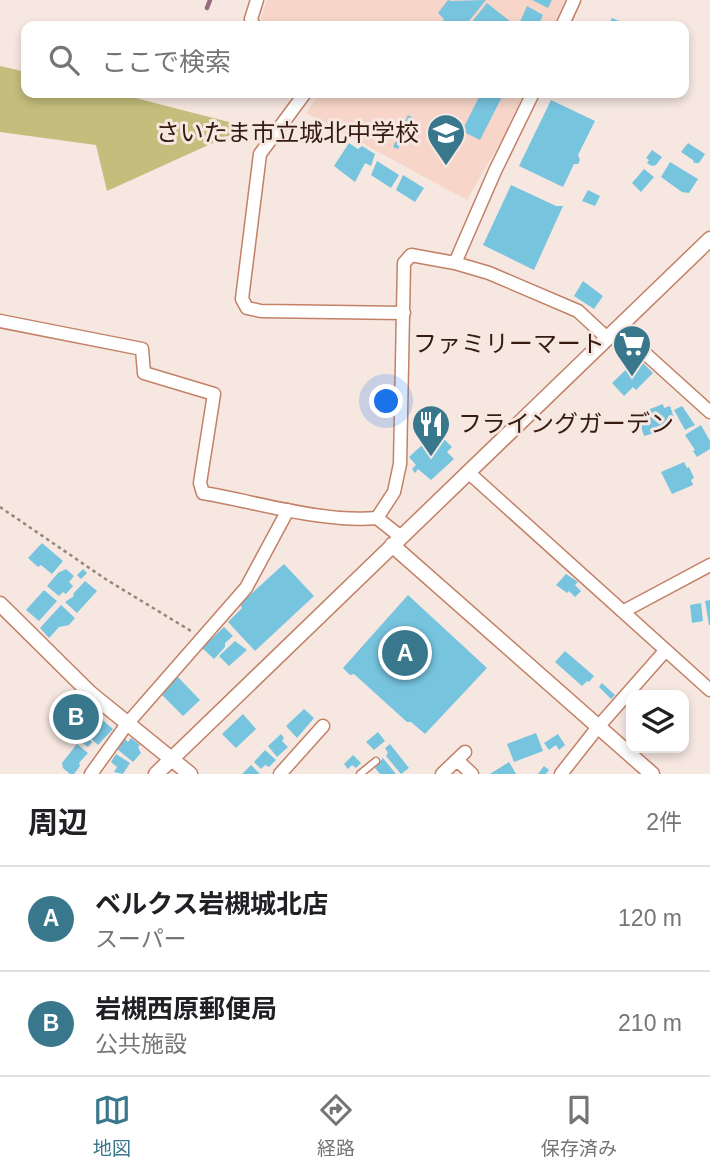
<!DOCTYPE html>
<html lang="ja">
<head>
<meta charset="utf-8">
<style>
  body { margin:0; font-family:Arial,"Noto Sans JP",sans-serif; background:#f2f2f2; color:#202124 }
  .controls { position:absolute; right:21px; bottom:21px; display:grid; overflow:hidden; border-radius:14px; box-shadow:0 4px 10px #0003 }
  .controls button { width:63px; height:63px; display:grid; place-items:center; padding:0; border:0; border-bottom:2px solid #e0e0e0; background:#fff; color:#202124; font:35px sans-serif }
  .you { position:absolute; left:387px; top:402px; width:24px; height:24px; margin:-18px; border:5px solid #fff; border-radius:50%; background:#1a73e8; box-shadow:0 0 0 10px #1a73e833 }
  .badge { display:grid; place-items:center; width:46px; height:46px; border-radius:50%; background:#39778c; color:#fff; font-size:23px; font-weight:700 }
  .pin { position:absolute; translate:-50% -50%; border:4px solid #fff; box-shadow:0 2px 7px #0006 }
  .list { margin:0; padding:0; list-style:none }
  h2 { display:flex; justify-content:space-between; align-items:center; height:91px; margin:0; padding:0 28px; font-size:30px }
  h2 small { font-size:23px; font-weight:400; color:#757577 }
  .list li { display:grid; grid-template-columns:46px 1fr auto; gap:21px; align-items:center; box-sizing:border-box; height:105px; padding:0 28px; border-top:2px solid #e0e0e0 }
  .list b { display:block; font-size:26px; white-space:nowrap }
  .list p { margin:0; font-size:23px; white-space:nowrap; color:#757577 }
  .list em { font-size:23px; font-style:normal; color:#757577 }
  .icon { flex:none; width:38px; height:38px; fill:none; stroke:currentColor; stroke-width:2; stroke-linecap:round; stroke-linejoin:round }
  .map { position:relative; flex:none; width:710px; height:774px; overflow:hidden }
  .search { position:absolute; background:#fff; box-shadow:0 4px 10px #0003; left:21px; right:21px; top:21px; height:77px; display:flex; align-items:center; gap:18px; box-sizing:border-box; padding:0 24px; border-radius:14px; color:#757577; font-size:26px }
  .sheet { height:301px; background:#fff }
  nav { display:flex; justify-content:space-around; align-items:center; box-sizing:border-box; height:98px; border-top:2px solid #e0e0e0; background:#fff; font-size:19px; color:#757577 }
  nav a { display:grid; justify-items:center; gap:4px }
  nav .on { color:#39778c }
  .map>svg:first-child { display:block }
  .built { fill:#f7d6c9 }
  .forest { fill:#c4bd7c }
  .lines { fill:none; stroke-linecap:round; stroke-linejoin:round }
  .stream { stroke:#9b6980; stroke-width:4.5 }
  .building { fill:#77c4df }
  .service-casing { stroke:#c38166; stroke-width:9 }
  .minor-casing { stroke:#c38166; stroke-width:15 }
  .tertiary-casing { stroke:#c38166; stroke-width:17 }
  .path { stroke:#99847c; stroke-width:2.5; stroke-dasharray:3.5 3.5; stroke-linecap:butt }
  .service { stroke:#fff; stroke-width:6 }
  .minor { stroke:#fff; stroke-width:12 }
  .tertiary { stroke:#fff; stroke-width:14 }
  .labels { text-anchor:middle; stroke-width:6; stroke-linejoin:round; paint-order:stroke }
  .poi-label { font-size:24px; fill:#361b11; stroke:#f6e7e1; text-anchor:end }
</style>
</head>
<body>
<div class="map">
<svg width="710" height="774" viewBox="0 0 710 774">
  <rect width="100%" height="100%" fill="#f6e7e1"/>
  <path class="built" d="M267 0H565L553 26H262L261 17Z
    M320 93H524L505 134 467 200 306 113Z"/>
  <path class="forest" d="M0 66 26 72V93H116L248 127 107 191 96 145 0 132Z"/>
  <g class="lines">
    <path class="stream" d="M207 8 210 0"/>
  </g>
  <path class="building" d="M448 0 451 1 486 0 465 26H440L444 19 438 13Z
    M532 0H552L548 8Z
    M487 3 516 26 470 24Z
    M527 6 543 15 538 26H518Z
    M612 18 630 26H608Z
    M481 93H504L480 140 462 131Z
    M551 100 595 121 578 155 580 160 578 164H574L563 187 519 166Z
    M408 115 413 118 398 149 393 147Z
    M349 143 358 149 362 146 375 154 371 166 365 163 355 182 334 166Z
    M688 143 705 154 699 163H694L693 160 681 152Z
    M652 150 662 157 656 165 652 166 647 163 649 160 646 158Z
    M377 161 399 175 391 188 371 175Z
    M670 162 698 179 689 193 682 192 661 177Z
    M644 169 654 177 641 192 632 183Z
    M403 175 424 188 415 202 396 190Z
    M511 185 556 206H563L534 270 483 245Z
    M588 190 600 196 595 206 582 201Z
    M583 281 603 296 594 309 574 296Z
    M638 358 653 373 636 390 633 387 624 396 612 383Z
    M663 404 664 408 670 406 674 418 668 420 670 428 661 433 659 432 644 436 637 414Z
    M682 406 695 425 685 430 674 410Z
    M701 425 710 441V449L697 457 693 451 695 450 685 435Z
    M432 436 440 444 444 439 452 447 447 452 454 459 431 480 418 469 415 473 412 469 416 465 409 457Z
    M684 462 687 468 689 467 694 478 691 480 693 485 672 494 661 472Z
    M42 543 63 561 52 574 41 565 38 567 28 558Z
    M284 564 314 596 255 651 228 622 242 608 240 604Z
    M66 569 74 576 69 582 73 586 66 594 63 592 59 596 47 586 58 573Z
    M83 569 87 573 81 579 77 575Z
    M566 574 578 582 575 585 581 591 575 597 569 591 567 593 556 585Z
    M85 581 97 591 77 613 65 602 74 596 73 594Z
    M44 590 57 601 39 621 26 610Z
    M408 595 487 668 425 734 411 722H407L354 674 350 675 343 668Z
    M710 600V625H709L705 601Z
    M701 603 703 621 692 623 690 605Z
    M61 605 75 618 69 625 59 627 49 638 40 628Z
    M224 627 233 636 225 643V647L214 659 202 648Z
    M235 641 247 650 229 666 219 656Z
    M565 651 594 676 589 682 587 681 582 686 555 662Z
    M177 676 200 700 183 716 160 693Z
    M602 683 615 695 611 699 599 687Z
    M77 701 91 712 72 738 57 727Z
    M304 709 314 718 297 738 286 726Z
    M243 714 256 729 236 748 222 734Z
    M99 717 113 729 98 745 85 733Z
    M378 732 385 741 374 750 366 742Z
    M536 733 543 751 514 762 507 744Z
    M281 734 284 738 282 741 288 747 277 757 268 746Z
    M558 734 565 745 559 750 556 745 549 750 544 743Z
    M84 736 92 742 88 747 80 741Z
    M131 738 140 745 138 747 141 753 133 762 117 749 125 739 128 742Z
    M77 744 88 753 79 763 80 766 74 774H70L63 768 62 763Z
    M390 744 409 768 401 774 386 756 388 753 385 748Z
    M265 750 276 760 269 767 265 765 261 769 254 762Z
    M116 754 130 763 123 774 114 772 117 767 111 762Z
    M353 755 361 763 356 768 352 765 348 769 344 764Z
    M383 758 396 774H380L375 768Z
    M509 762 516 774H490Z
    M251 765 260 774H242Z
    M544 766 549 770 546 774H538Z"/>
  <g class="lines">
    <defs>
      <path id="service" d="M360 774 376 761"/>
      <path id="minor" d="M254 26 251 19 257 0
        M562 26 574 0
        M305 93 260 154 242 299 247 308 261 311 404 313
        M455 263 495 171 533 93
        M0 321 142 349 144 373 214 394 200 483 203 493C257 502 323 523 377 518L394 492 400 464 404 263 411 255 455 263 489 273 578 311 607 338
        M617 328 710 412
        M468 472 710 690
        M377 518 401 537
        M624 611 710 565
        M457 760 472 774
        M91 774 127 724 246 588 288 510
        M280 774 323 726
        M442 774 465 752
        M561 774 598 727 665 651"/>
      <path id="tertiary" d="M392 545 652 774
        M0 604 90 693 190 774
        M156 774 710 239"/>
    </defs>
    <use href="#service" class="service-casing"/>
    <use href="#minor" class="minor-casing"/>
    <use href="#tertiary" class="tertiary-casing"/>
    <path class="path" d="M0 507 107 580 191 631"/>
    <use href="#service" class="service"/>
    <use href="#minor" class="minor"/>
    <use href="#tertiary" class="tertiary"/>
  </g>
  <defs>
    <symbol id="school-pin" viewBox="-11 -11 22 30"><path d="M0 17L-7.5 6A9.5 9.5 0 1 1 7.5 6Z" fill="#39778c" stroke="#f6e7e1"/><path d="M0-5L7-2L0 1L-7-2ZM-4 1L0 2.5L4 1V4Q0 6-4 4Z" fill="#fff"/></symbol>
    <symbol id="supermarket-pin" viewBox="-11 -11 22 30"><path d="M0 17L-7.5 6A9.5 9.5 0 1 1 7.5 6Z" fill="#39778c" stroke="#f6e7e1"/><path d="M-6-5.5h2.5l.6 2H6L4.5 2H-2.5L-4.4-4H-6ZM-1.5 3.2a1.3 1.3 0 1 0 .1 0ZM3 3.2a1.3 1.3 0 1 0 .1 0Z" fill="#fff"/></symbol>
    <symbol id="restaurant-pin" viewBox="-11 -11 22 30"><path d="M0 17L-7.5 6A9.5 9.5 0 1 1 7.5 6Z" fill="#39778c" stroke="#f6e7e1"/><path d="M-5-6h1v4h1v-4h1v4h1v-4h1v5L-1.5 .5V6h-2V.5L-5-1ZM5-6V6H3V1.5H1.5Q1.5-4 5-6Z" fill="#fff"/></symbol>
  </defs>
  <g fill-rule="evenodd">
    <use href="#school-pin" x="424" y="111" width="44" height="60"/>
    <use href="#supermarket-pin" x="610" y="322" width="44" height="60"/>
    <use href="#restaurant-pin" x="409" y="402" width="44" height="60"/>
  </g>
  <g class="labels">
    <g class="poi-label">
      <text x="419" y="141">さいたま市立城北中学校</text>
      <text x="605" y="352">ファミリーマート</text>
      <text x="458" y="432" text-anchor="start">フライングガーデン</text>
    </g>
  </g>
</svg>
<div class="controls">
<button><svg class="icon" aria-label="layers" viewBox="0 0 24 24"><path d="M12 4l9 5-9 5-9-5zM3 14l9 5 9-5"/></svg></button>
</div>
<div class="you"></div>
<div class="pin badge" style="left:405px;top:653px">A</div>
<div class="pin badge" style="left:76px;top:717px">B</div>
<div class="search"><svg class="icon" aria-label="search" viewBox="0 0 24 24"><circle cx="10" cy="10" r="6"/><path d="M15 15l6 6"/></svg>ここで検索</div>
</div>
<section class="sheet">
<h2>周辺<small>2件</small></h2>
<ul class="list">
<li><span class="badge">A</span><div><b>ベルクス岩槻城北店</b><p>スーパー</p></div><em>120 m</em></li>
<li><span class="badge">B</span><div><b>岩槻西原郵便局</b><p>公共施設</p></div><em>210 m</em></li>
</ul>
</section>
<nav>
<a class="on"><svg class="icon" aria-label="map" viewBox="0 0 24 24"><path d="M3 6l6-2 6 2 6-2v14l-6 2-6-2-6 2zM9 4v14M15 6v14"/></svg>地図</a>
<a><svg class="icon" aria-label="directions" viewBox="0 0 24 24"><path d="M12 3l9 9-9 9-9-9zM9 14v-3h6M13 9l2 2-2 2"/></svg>経路</a>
<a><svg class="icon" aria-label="saved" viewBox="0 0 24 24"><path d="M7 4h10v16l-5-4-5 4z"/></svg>保存済み</a>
</nav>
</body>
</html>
